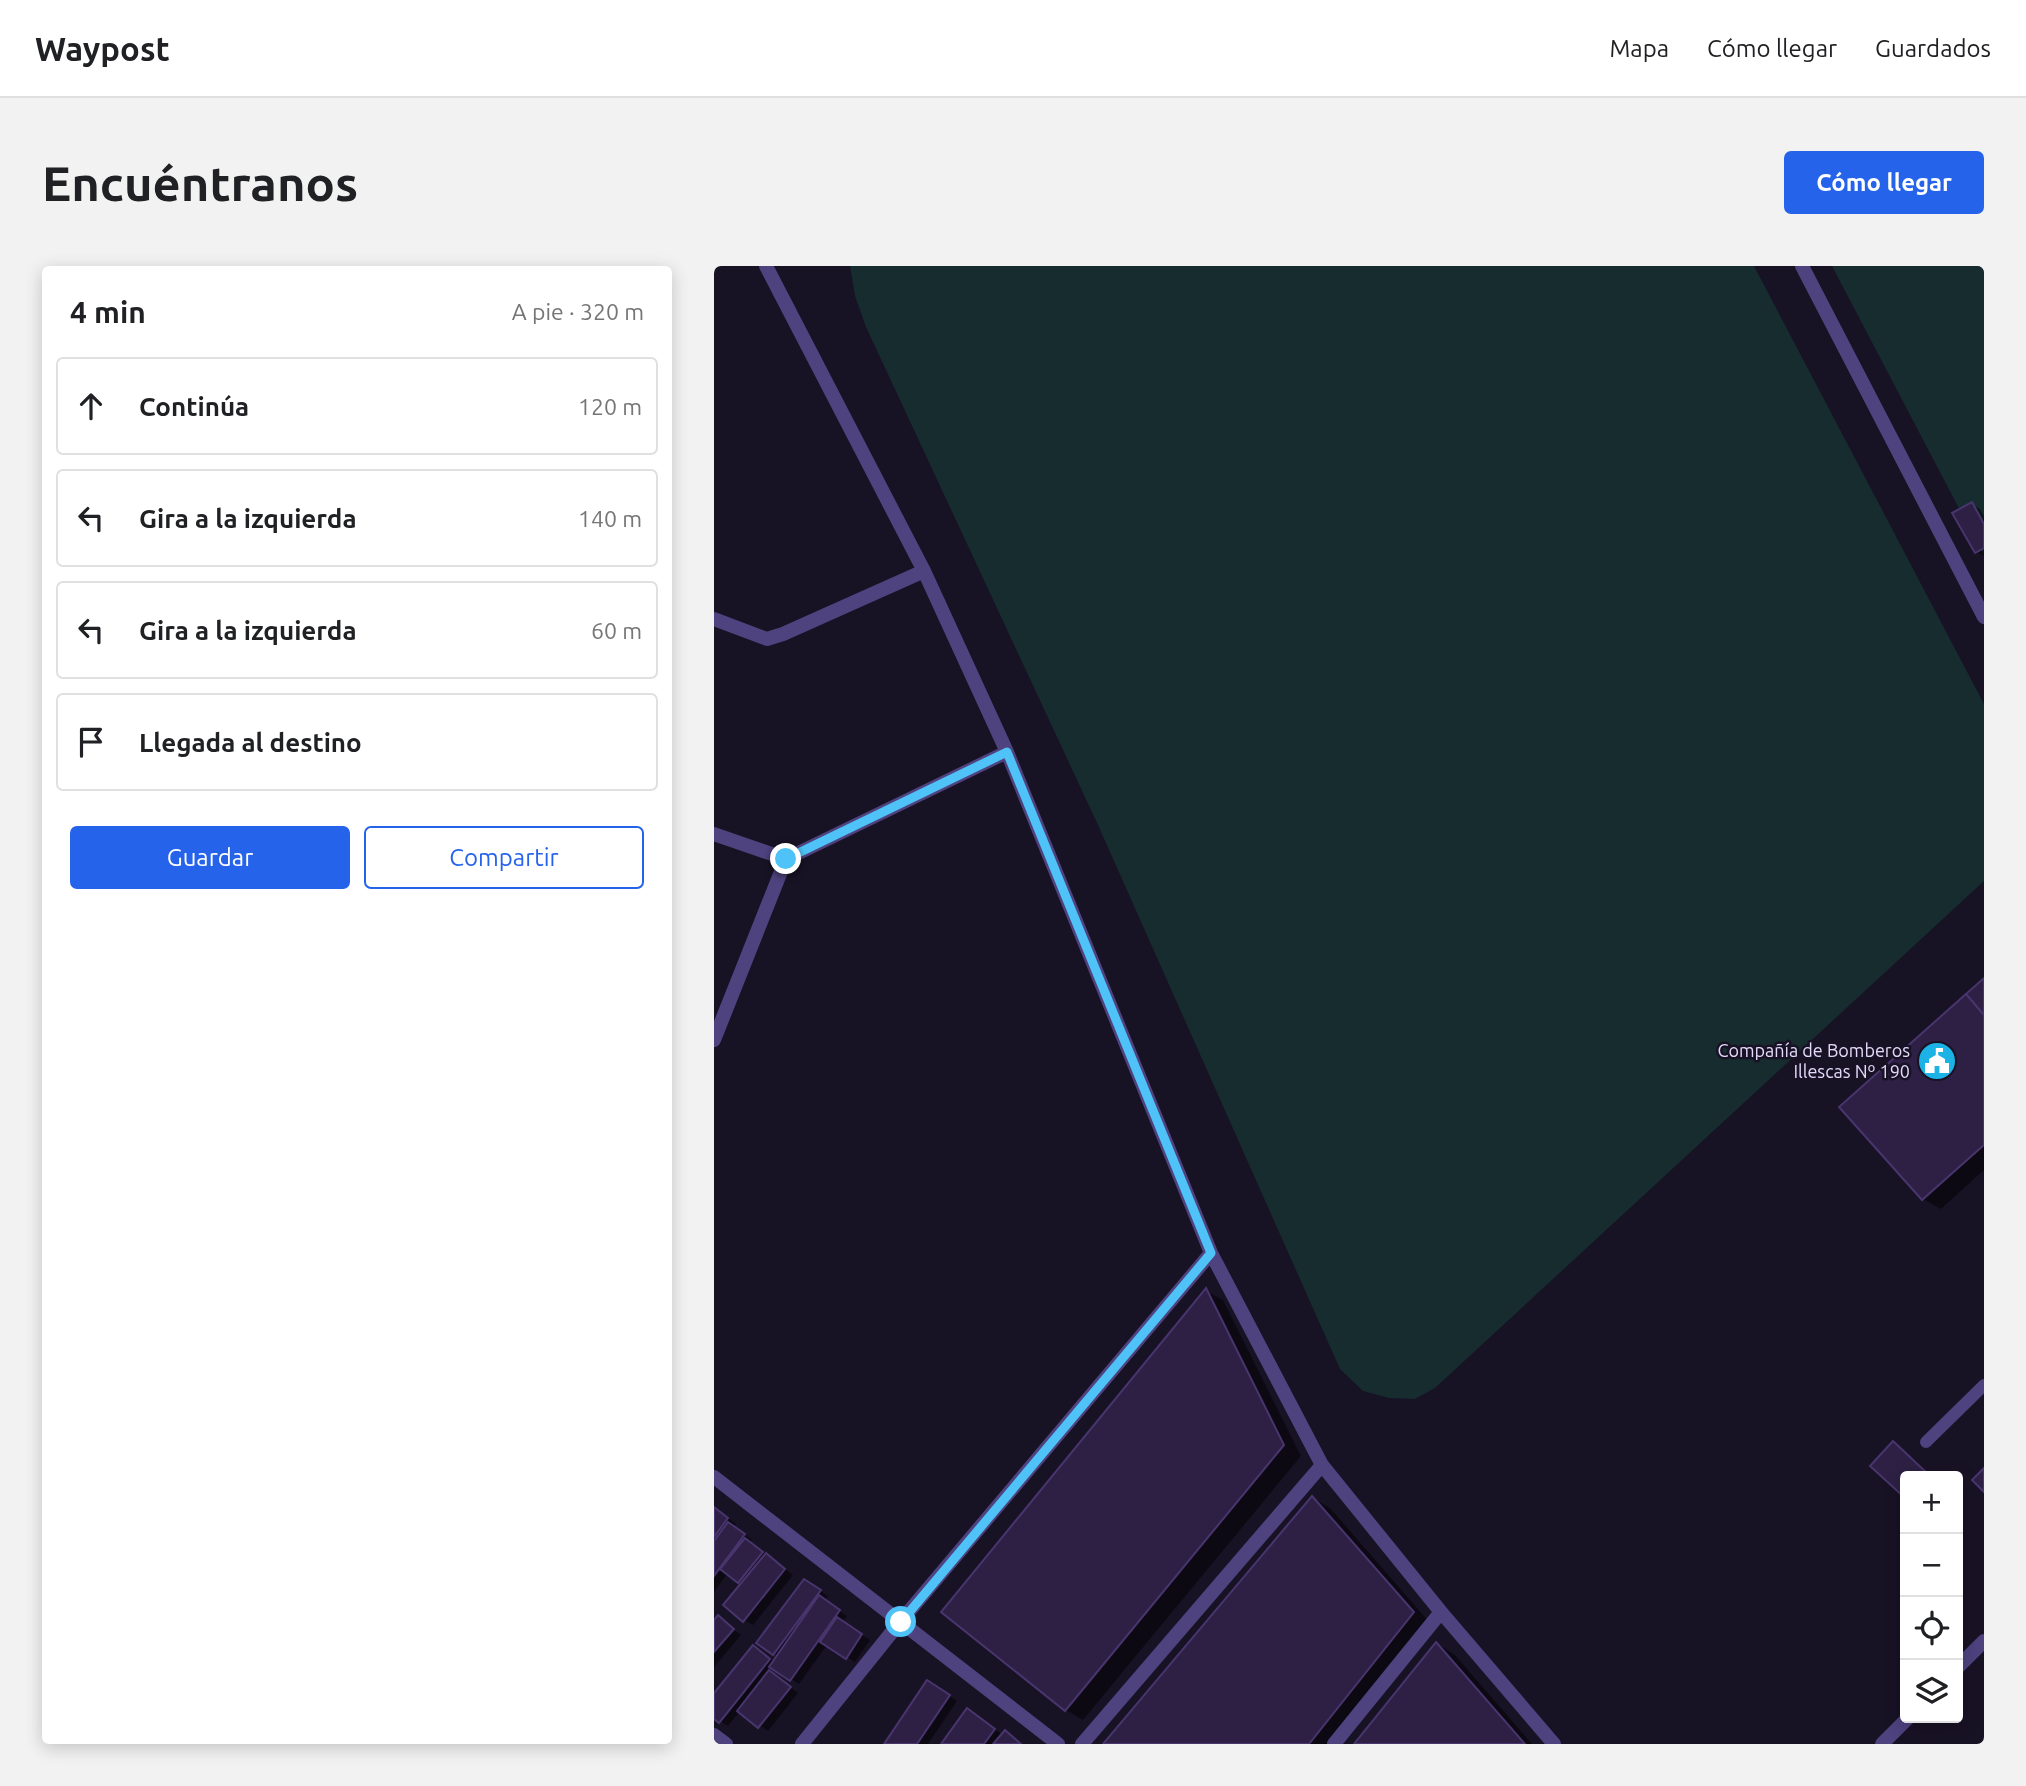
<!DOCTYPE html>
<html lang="es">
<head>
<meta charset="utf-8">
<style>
  body { margin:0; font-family:Ubuntu,sans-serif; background:#f2f2f2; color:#202124 }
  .controls { position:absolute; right:21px; bottom:21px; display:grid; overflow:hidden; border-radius:7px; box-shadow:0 4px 18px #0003 }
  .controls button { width:63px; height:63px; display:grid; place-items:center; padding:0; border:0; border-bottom:2px solid #e0e0e0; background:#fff; color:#202124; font:35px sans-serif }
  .stop { position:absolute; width:21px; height:21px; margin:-16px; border:5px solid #4fc3f7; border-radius:50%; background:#fff }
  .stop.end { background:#4fc3f7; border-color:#fff; box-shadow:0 2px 7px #0008 }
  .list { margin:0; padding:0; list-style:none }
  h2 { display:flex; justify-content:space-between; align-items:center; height:91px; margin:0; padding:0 28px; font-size:30px }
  h2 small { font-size:23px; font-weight:400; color:#757577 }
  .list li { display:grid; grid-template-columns:46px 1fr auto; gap:21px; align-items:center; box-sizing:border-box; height:98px; margin:0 14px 14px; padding:0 14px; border:2px solid #e0e0e0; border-radius:7px }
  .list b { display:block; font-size:26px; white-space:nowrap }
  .list em { font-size:23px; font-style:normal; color:#757577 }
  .actions { display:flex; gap:14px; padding:21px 28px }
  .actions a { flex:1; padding:16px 0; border:2px solid #2563eb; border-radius:7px; text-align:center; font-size:24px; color:#2563eb }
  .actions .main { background:#2563eb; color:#fff }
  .icon { flex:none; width:38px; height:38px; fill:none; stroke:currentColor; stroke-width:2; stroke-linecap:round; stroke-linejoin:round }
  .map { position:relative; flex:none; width:1270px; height:1478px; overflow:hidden; border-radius:7px }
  header { display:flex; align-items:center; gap:42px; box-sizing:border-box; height:98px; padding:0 35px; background:#fff; border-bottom:2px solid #e0e0e0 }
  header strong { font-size:33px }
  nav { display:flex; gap:38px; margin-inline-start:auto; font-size:24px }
  .intro { display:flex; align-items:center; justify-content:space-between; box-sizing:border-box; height:168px; padding:0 42px }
  h1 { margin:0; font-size:49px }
  .button { padding:18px 32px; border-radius:7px; background:#2563eb; color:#fff; font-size:24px; font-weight:700 }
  main { display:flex; gap:42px; padding:0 42px }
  aside { flex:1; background:#fff; border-radius:7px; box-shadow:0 4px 18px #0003 }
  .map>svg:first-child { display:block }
  .green { fill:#162c2e }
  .shadow { fill:#0007 }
  .building { fill:#2d2044; stroke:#49356e; stroke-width:2 }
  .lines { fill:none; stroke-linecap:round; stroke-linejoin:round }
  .lane { stroke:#4e427f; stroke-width:12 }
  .street { stroke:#4e427f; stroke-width:14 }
  .route { stroke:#4fc3f7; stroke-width:9 }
  .labels { text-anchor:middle; stroke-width:5; stroke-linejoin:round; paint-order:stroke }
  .poi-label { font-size:18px; fill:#e3dafb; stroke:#181225; text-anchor:end }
</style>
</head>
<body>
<header>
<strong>Waypost</strong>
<nav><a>Mapa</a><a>Cómo llegar</a><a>Guardados</a></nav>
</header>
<div class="intro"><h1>Encuéntranos</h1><a class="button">Cómo llegar</a></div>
<main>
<aside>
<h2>4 min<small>A pie · 320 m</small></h2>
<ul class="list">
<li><svg class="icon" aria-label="ahead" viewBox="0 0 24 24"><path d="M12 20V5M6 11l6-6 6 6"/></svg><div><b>Continúa</b></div><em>120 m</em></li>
<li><svg class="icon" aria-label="left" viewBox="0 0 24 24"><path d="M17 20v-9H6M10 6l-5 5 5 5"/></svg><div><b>Gira a la izquierda</b></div><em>140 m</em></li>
<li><svg class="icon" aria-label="left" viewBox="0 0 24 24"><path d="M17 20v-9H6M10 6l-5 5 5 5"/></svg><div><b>Gira a la izquierda</b></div><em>60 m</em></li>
<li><svg class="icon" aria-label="arrive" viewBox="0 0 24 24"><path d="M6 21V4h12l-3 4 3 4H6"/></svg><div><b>Llegada al destino</b></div></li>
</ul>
<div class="actions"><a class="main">Guardar</a><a>Compartir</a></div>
</aside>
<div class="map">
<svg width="1270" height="1478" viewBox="0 0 1270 1478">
  <rect width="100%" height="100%" fill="#181225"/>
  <path class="green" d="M136 0H1040L1270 438V615L721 1122 701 1133 675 1132 649 1125 626 1103 384 559 152 61 141 30Z
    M1118 0H1270V290Z"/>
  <path class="shadow" d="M1258 238 1266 243 1270 250V290L1263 286Z
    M1270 714V904L1227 943 1209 933 1127 841Z
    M492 1025 509 1034 587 1190 369 1454 352 1444Z
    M1179 1178 1218 1210H1191V1230L1158 1200Z
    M599 1232 616 1242 716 1357 620 1478H391Z
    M0 1242 22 1258 20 1261 38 1274 36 1277 79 1309 39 1359 30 1354 29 1318 14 1307 0 1326Z
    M99 1320 114 1330 111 1335 133 1350 128 1356 156 1374 141 1396 113 1379 85 1418 60 1402 57 1407 84 1427 54 1465 26 1445 14 1460 6 1455 0 1451V1430L40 1381 61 1396 65 1390 60 1387Z
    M4 1352 27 1369 0 1401V1356Z
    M723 1378 740 1388 818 1478H642Z
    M222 1421 243 1435 214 1478H172Z
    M262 1449 289 1469 291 1466 307 1478H229Z"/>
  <path class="building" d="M1258 236 1270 258V282L1261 287 1238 247Z
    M1270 712V749L1252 728Z
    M1252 728 1270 749V879L1208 934 1125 841Z
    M492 1022 570 1179 351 1445 227 1346Z
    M1179 1175 1214 1208 1212 1210H1191V1232L1156 1200Z
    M1270 1202V1226L1258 1214Z
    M598 1230 700 1346 595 1478H389Z
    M0 1241 14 1252 0 1271Z
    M14 1256 31 1268 0 1310V1275Z
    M31 1272 49 1286 24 1317 6 1303Z
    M52 1287 71 1303 29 1356 9 1339Z
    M90 1313 107 1324 59 1389 42 1377Z
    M105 1329 126 1344 76 1415 55 1401Z
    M4 1349 20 1363 0 1386V1354Z
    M123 1351 148 1368 132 1393 106 1376Z
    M722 1376 811 1478H640Z
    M39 1379 56 1393 5 1457 0 1453V1427Z
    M55 1404 77 1421 44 1462 23 1445Z
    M213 1414 236 1429 203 1478H170Z
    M253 1442 281 1463 270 1478H227Z
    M291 1464 307 1478H279Z"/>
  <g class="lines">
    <path class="lane" d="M1212 1176 1270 1119"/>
    <path class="street" d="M52 0 210 305 293 486 497 987 608 1199 727 1346 840 1478
      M1088 0 1270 351
      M0 353 53 373 69 368 210 305
      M0 568 72 593 293 486
      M0 774 72 593
      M0 1211 344 1478
      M1244 1401 1270 1375
      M0 1469 12 1478
      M88 1478 186 1356 497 987
      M368 1478 608 1199
      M620 1478 727 1346
      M1168 1478 1194 1452"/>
  </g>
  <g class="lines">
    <path class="route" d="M72 593 293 486 497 987 187 1356"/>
  </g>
  <defs>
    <symbol id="civic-disc" viewBox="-11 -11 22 22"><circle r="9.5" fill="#1bb2e6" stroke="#181225"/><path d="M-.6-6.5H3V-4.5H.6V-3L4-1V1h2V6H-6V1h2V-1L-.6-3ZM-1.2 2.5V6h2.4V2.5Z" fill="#fff"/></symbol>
  </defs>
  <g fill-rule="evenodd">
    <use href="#civic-disc" x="1201" y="773" width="44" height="44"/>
  </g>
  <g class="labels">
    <g class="poi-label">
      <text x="1196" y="791">Compañía de Bomberos<tspan x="1196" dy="21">Illescas Nº 190</tspan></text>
    </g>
  </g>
</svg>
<div class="controls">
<button>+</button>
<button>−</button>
<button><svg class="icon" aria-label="locate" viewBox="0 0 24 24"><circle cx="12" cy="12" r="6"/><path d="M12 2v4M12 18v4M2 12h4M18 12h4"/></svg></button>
<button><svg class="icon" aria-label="layers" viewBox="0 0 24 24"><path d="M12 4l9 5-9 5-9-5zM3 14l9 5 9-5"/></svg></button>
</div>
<div class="stop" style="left:187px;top:1356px"></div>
<div class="stop end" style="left:72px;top:593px"></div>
</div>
</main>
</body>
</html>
